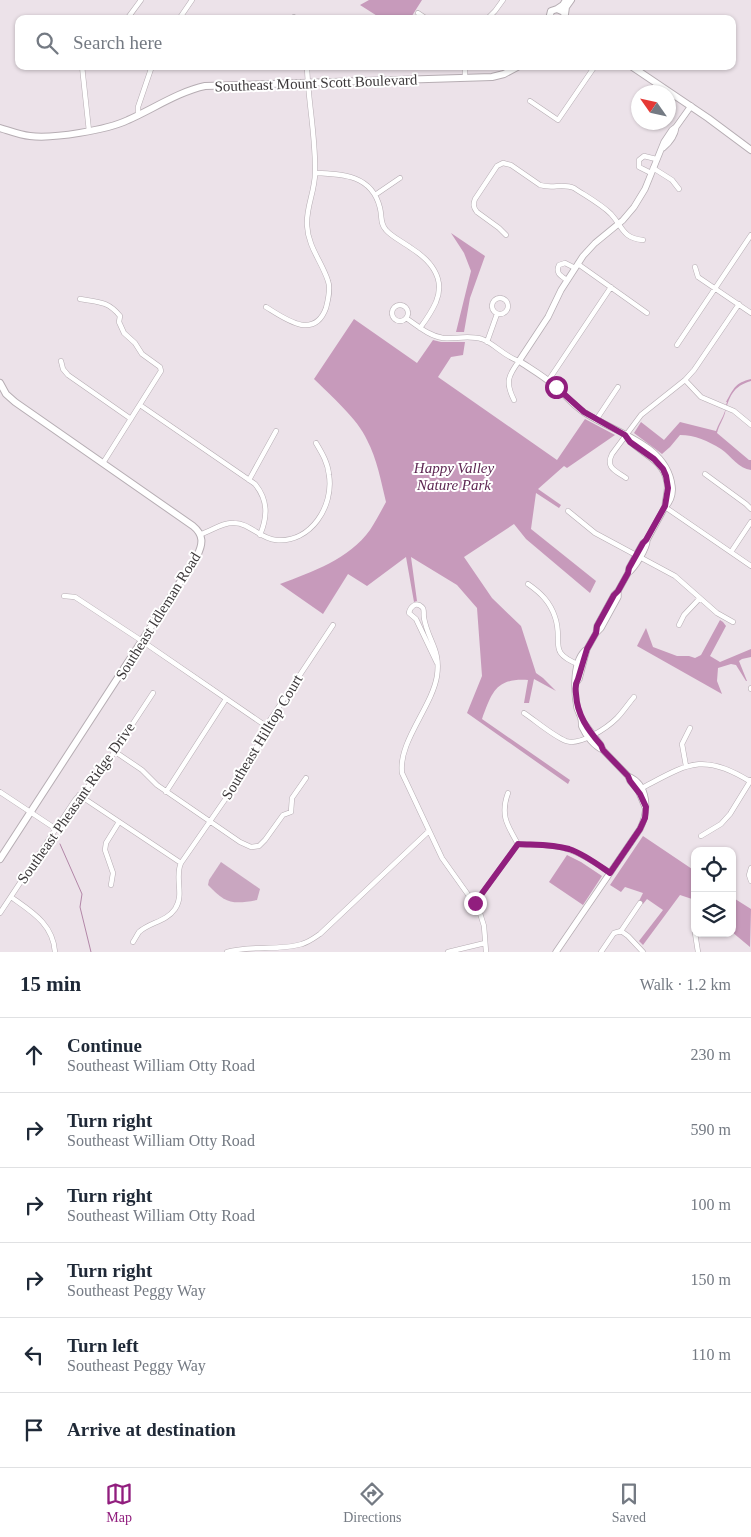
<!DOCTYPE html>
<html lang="en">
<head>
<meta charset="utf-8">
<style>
  body { margin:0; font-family:Georgia,serif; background:#f2f2f3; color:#1f2937 }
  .controls { position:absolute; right:15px; bottom:15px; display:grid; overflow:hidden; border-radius:10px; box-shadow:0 1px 4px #0004 }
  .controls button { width:45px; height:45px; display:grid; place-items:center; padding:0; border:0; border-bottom:1px solid #e0e1e3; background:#fff; color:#1f2937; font:25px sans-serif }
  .compass { position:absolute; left:631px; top:85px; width:45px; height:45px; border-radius:50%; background:#fff; box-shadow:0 1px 4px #0004; rotate:304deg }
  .stop { position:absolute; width:15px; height:15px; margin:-11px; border:4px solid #911e7e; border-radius:50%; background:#fff }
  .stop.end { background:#911e7e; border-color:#fff; box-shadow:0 1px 5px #0008 }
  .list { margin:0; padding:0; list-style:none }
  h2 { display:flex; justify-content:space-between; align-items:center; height:65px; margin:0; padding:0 20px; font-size:21px }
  h2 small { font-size:16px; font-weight:400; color:#747a83 }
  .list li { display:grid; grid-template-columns:32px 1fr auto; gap:15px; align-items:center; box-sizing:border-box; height:75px; padding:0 20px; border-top:1px solid #e0e1e3 }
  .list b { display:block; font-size:19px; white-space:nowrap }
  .list p { margin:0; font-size:16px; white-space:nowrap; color:#747a83 }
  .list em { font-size:16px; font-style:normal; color:#747a83 }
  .icon { flex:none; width:28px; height:28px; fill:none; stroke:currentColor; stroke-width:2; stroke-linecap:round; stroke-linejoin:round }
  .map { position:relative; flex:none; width:751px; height:952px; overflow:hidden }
  .search { position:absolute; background:#fff; box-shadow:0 1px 4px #0004; left:15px; right:15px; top:15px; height:55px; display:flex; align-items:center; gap:12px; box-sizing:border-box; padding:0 18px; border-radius:10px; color:#747a83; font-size:19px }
  .sheet { height:515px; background:#fff }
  nav { display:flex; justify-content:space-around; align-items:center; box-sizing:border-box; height:70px; border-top:1px solid #e0e1e3; background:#fff; font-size:14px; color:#747a83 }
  nav a { display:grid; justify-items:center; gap:2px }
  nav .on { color:#911e7e }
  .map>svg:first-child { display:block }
  .green { fill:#c9a6c0 }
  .forest { fill:#c79abb }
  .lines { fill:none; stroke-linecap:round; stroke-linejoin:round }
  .stream { stroke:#b286a7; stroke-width:1 }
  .minor-casing { stroke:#b6adb3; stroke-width:5.5 }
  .tertiary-casing { stroke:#b6adb3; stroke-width:7 }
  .secondary-casing { stroke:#b6adb3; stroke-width:8 }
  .minor { stroke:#fff; stroke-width:4.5 }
  .tertiary { stroke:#fff; stroke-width:5.5 }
  .secondary { stroke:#fff; stroke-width:6 }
  .route { stroke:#911e7e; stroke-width:6 }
  .labels { text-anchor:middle; stroke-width:4; stroke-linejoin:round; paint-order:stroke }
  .street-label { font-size:15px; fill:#3d393b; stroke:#fff }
  .park-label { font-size:15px; font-style:italic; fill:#5e2753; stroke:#fff }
</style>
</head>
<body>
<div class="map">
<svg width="751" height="952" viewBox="0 0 751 952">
  <rect width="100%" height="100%" fill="#ece2e9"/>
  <path class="green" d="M221 862 260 889 257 900C232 905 225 903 208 885L209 880Z"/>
  <path class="forest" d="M369 0H422L410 19H382L360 5Z
    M451 233 485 256 470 298 464 332H456L471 271 464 253Z
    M354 319 417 363 433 340 441 342H465L463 355 451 357 438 377 557 460 585 419 615 435 567 468 564 466 538 489 561 505 559 508 536 493 531 529 596 581 590 593 526 539 514 524 464 557 492 598 521 626 536 673 543 678 556 691 534 679 529 703H524L528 680C496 678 492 692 482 719L570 780 568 784 467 713 482 676 477 608 457 585 411 557 417 601 414 602 406 557 367 586 348 574 323 614 280 584C312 572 349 559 370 530 376 521 381 511 386 502 381 481 377 459 367 440 358 419 330 395 314 379Z
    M751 379V381C733 386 729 397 725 413 723 420 719 425 717 433L749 460H751V470C739 469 731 456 721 449 708 441 695 435 680 435L670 447 662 454 634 433 641 422 664 440 680 422 716 431C718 424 723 418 725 411 725 408 726 405 727 402H726C734 388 735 383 751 379Z
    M720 620 723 622 726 626 710 656 720 662 751 649V657L742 659 739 661 747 681H746L736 665 731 664 718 668 717 681 722 694 637 646 646 628 653 647 677 656H689L695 658 701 655Z
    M643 836 695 871V900L680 895 643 945 639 941 663 910 647 899 643 904 639 901 643 893 625 887 621 892 610 885Z
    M567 855 581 862 602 876 583 905 549 882Z
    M732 897 751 909 750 947 732 932Z"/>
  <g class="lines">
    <path class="stream" d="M60 844 82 894 80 907 91 952"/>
    <defs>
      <path id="minor" d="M418 13 427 19
        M294 17 297 19
        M127 19 141 0
        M179 19 192 0
        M487 19 495 11 503 0
        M82 66 89 131
        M465 66V78
        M530 101 558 120 595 66
        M138 116V107L152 66
        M653 168 672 180 679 189
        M315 173C343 174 372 175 380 208 382 216 380 224 386 230 392 237 403 242 411 248 430 260 446 278 436 302 432 311 426 320 420 328
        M651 173 639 167V160L644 156 656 159
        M375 195 400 178
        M506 235 499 228 477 212C473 207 473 204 475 199L497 166 503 163 511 165 540 185C552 189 563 183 574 188 586 196 601 204 611 214 623 227 622 238 643 240
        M578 264 647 313
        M695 267 698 277 751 313
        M567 280C561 276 555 273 559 265L565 263 575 268
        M492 306a8 8 0 1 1 16 0a8 8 0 1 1-16 0Z
        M80 299C98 302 108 301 120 316L119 322 124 333 135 343 142 354 160 367 161 371 103 463
        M392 313a8 8 0 1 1 16 0a8 8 0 1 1-16 0Z
        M266 307C284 318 314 341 326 308 328 300 331 289 328 281 322 262 308 247 307 225 306 207 315 191 315 173 316 137 308 102 307 66
        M406 318C418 326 429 336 443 338 456 339 469 335 482 339 495 344 505 357 519 361 508 376 505 382 514 400
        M487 342 497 314
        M677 345 751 235
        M61 361 63 369 68 375 131 419
        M685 380 701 397 734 411 751 425
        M548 381 611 287
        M140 405 255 484C268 500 268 516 260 535
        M596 420 618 387
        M705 474 746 504 751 509
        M626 478C616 471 605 468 612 454L641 415 685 380 694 370 739 304
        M249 480 276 431
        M665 507 751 566
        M568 511 595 533 675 576 717 613 733 622
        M201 534C212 531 222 522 234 523 250 523 260 539 276 540 311 543 334 506 329 475 328 463 322 453 316 443
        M731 552 751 522
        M528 584C541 593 550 602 555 617 564 643 546 652 580 665
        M64 596 75 597 142 641 266 726
        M679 625 684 615 700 598
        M437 663 416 619 409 613C410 607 416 601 422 607 425 609 423 614 424 618 428 641 441 649 437 676 432 707 398 742 402 773L442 858 479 910 484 926 486 952
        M751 688V689
        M524 713C536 721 553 736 566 741 580 746 607 728 617 718 623 712 628 704 634 697
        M114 751 142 770 157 785 240 842 251 847 259 846 265 840 283 815 291 812 292 798 306 778
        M686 766 682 744 690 728
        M640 789C686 765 702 751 751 782
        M0 792 56 829
        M166 792 226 699
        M508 793C500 815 507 825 518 844
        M79 795 181 863
        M701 836 721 824 730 814 751 780
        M751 868 749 875 751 881
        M111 885 113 873 105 850 106 843 119 822
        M11 897C32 912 53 924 55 952
        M475 903 518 844C536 845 555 844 572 851 586 856 598 865 610 873
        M0 913 75 800 99 775 153 693
        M621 931 640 903
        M621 931 628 936 643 952
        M695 933 698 952
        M133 942C135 939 137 935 139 932 150 922 166 922 175 909 185 894 174 878 181 863L249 765 266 726 333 625
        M227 952C250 945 280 951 302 944 309 942 314 938 320 934L429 831
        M448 952 485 943
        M601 952 614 933 621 931"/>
      <path id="tertiary" d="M663 148C669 143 675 135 676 127
        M625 435C638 454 663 457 667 482 669 491 665 498 665 507
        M628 573C635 568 647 548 647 540
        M596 633 601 628 618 597V591
        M576 683 579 679 587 649 596 633 597 626 614 595 618 591 628 573 629 568 643 543 647 540 665 507C671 501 673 494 672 486 667 444 615 433 585 413 574 406 566 396 556 387 545 377 531 369 519 361L548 317 561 290 583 256 595 243 623 220 634 207 645 189 664 142 672 130 676 127 691 106
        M582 720 601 745 603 750
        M628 776 630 781 638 790 645 807
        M556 952 640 829C649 811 649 785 628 776L603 750C594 746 586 736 582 727 581 725 582 722 581 719 581 716 578 712 577 708 574 692 572 659 587 649"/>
      <path id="secondary" d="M557 9 563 5 566 0
        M565 14 566 7 571 0
        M549 19 551 11 557 9 564 12 565 19
        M631 66 708 118 751 150
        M0 128C10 131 20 135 30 136 53 139 107 130 128 120 151 110 180 91 205 86L492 77 504 74 519 66
        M0 383 6 394 15 402 193 526C204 535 203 544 197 556L0 859"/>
    </defs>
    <use href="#minor" class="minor-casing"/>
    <use href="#tertiary" class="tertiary-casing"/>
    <use href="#secondary" class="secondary-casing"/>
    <use href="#minor" class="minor"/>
    <use href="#tertiary" class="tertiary"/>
    <use href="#secondary" class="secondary"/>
  </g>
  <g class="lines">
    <path class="route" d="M475 903 518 844C534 845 552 844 569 849 584 854 597 864 610 873L640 829 645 818 646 807 640 794 630 781 628 776 603 750 601 745C588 730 577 715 576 694 575 688 575 684 578 679L587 649 596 633 597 626 614 595 618 591 628 573 629 568 643 543 646 540 665 506 668 488 666 476 663 469 654 459 630 442 625 435 584 412 556 387"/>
  </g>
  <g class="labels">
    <g class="street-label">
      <text transform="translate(316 83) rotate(-2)" y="5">Southeast Mount Scott Boulevard</text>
      <text transform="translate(158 616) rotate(-58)" y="5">Southeast Idleman Road</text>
      <text transform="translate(262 737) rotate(-59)" y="5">Southeast Hilltop Court</text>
      <text transform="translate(76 803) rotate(-55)" y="5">Southeast Pheasant Ridge Drive</text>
    </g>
    <g class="park-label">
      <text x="454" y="473">Happy Valley<tspan x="454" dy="17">Nature Park</tspan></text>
    </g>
  </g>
</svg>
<div class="controls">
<button><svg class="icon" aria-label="locate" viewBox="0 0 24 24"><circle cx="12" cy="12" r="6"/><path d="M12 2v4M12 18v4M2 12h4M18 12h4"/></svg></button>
<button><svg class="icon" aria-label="layers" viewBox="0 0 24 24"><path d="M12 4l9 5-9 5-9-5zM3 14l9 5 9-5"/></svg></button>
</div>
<svg class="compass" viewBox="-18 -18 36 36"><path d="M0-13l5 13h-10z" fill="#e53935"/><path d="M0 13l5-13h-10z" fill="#747a83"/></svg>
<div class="stop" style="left:556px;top:387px"></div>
<div class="stop end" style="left:475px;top:903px"></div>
<div class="search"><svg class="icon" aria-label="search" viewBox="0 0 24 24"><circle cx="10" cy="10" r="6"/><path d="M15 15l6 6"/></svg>Search here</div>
</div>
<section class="sheet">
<h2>15 min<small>Walk · 1.2 km</small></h2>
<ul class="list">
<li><svg class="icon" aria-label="ahead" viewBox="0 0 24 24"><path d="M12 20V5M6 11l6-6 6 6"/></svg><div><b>Continue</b><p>Southeast William Otty Road</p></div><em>230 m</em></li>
<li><svg class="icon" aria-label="right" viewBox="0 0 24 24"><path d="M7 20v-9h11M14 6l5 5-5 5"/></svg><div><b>Turn right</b><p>Southeast William Otty Road</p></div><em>590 m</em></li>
<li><svg class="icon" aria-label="right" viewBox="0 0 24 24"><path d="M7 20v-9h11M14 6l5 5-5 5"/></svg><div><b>Turn right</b><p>Southeast William Otty Road</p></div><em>100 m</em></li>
<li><svg class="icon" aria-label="right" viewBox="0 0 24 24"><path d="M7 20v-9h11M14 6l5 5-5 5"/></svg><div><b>Turn right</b><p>Southeast Peggy Way</p></div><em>150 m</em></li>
<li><svg class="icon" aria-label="left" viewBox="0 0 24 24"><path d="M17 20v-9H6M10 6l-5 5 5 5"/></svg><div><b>Turn left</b><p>Southeast Peggy Way</p></div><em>110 m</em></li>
<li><svg class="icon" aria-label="arrive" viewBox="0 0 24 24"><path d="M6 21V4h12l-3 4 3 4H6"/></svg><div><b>Arrive at destination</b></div></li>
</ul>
</section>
<nav>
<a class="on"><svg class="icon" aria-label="map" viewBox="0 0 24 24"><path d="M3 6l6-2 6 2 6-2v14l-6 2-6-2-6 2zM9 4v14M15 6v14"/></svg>Map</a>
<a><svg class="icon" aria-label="directions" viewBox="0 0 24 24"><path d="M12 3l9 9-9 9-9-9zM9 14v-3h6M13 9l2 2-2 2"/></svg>Directions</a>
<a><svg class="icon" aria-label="saved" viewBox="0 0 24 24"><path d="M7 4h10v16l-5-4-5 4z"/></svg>Saved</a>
</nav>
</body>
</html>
